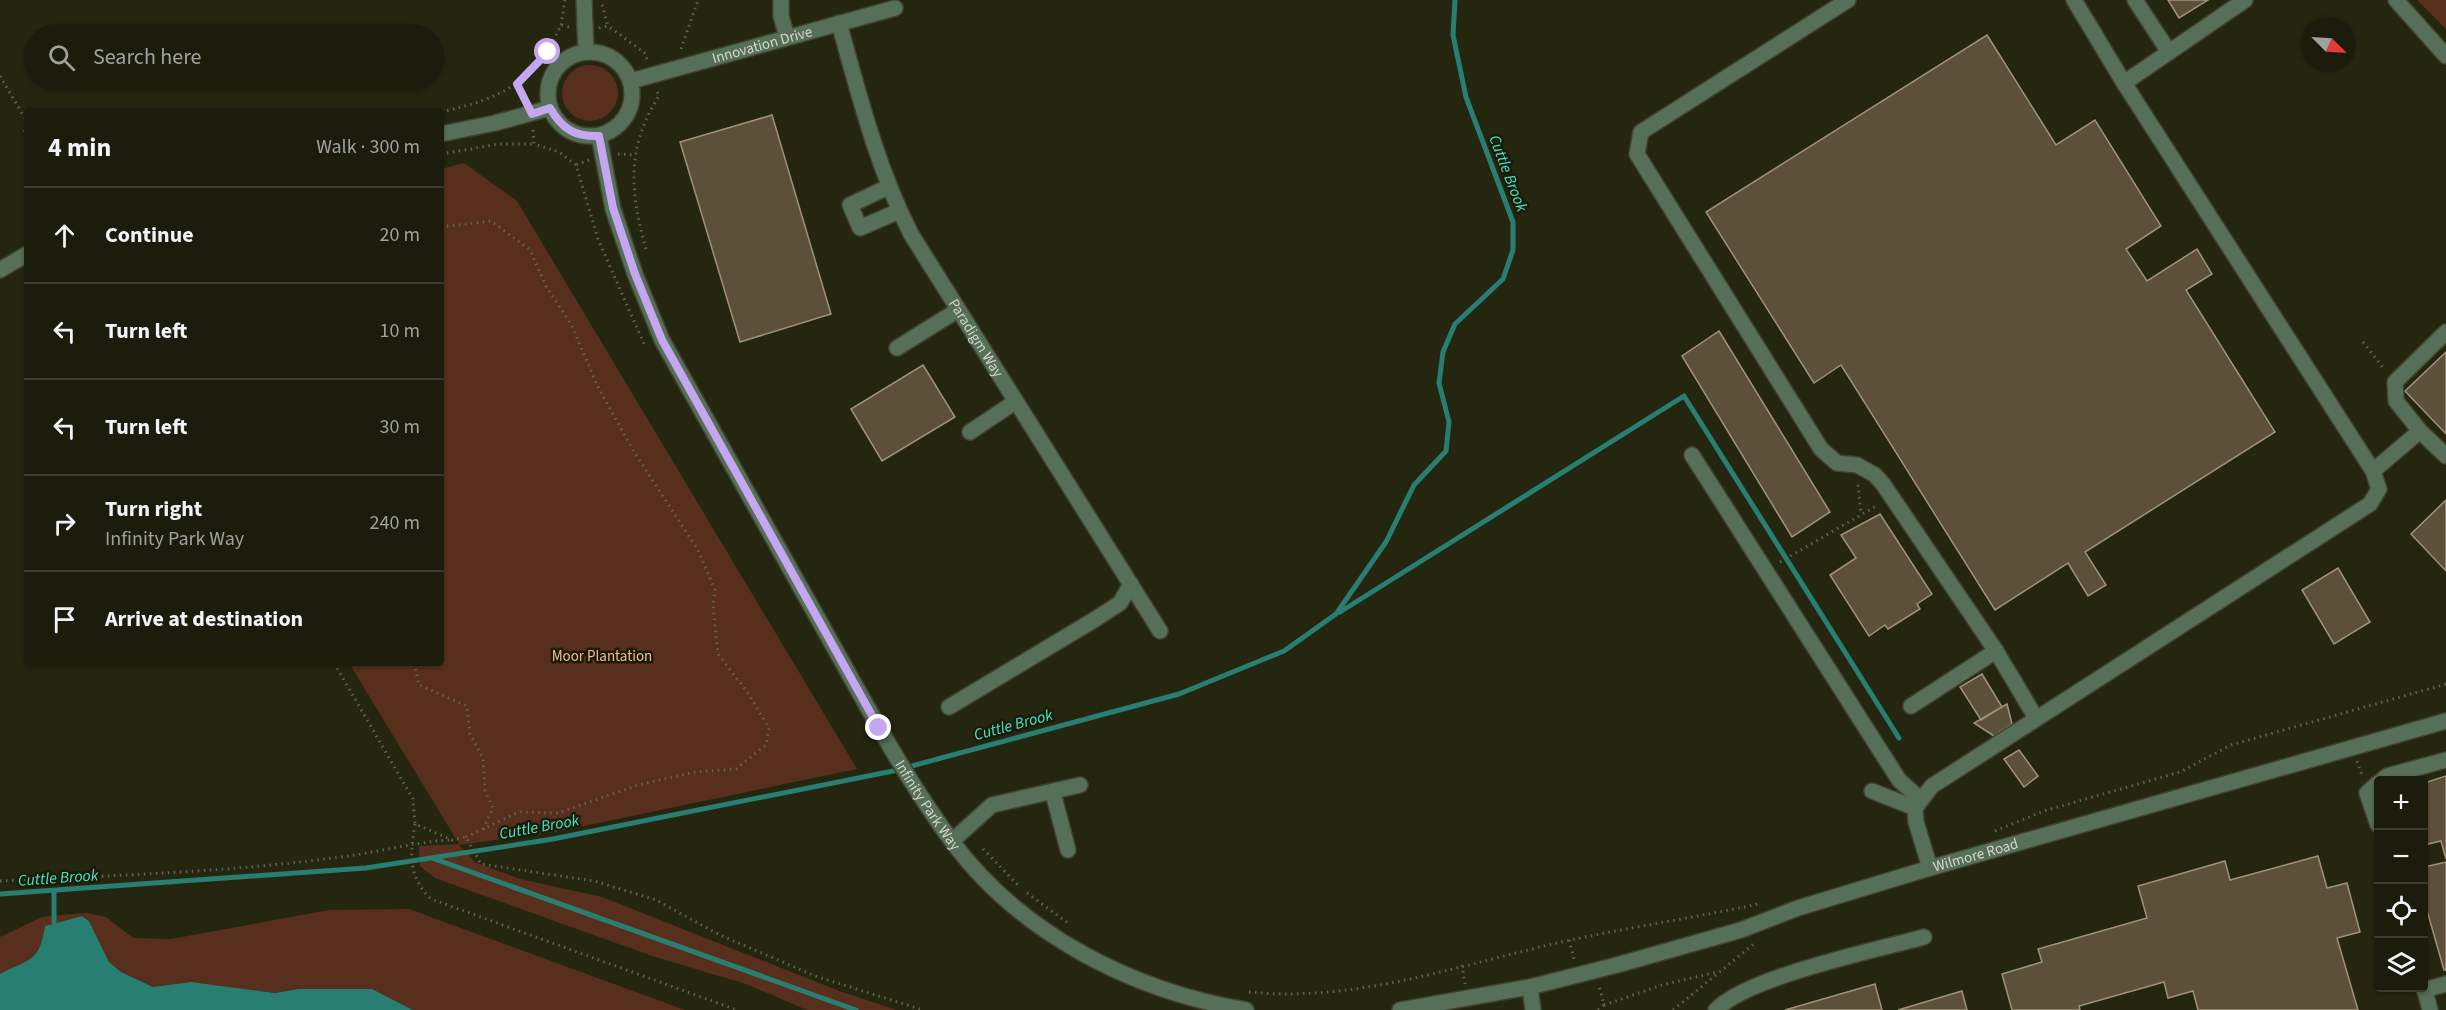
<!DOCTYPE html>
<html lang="en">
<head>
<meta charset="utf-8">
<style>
  body { margin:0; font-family:"Source Sans 3",sans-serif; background:#242515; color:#f1f3f6 }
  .controls { position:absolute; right:18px; bottom:18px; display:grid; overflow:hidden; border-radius:6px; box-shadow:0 2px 4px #0004 }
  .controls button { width:54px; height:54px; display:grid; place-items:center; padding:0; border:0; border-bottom:2px solid #393a2d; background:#1b1c0c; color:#f1f3f6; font:30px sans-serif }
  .compass { position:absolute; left:2302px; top:18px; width:54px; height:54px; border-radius:50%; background:#1b1c0c; box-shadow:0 2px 4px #0004; rotate:114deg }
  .stop { position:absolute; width:18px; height:18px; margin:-14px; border:4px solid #c5a7f1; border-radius:50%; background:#fff }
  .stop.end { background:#c5a7f1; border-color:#fff; box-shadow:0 2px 6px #0008 }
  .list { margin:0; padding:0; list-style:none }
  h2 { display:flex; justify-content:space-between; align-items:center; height:78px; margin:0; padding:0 24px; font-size:26px }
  h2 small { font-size:20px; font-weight:400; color:#a0a19d }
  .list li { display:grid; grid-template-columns:39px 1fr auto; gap:18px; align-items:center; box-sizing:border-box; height:96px; padding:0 24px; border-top:2px solid #393a2d }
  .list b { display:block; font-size:22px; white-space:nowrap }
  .list p { margin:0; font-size:20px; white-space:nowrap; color:#a0a19d }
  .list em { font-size:20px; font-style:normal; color:#a0a19d }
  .icon { flex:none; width:33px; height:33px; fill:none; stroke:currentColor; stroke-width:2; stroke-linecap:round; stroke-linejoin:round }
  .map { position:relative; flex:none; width:2446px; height:1010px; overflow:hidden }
  .search { position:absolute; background:#1b1c0c; box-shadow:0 2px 4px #0004; left:24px; top:24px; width:420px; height:66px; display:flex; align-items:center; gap:15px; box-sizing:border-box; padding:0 21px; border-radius:33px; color:#a0a19d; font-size:22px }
  .panel { position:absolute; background:#1b1c0c; box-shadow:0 2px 4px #0004; left:24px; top:108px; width:420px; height:558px; border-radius:6px }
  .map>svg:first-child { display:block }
  .green { fill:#582f1c }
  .water { fill:#277e71 }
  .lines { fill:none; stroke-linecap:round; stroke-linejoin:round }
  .stream { stroke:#277e71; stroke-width:5 }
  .building { fill:#5d503b; stroke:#9f917a; stroke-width:1.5 }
  .minor-casing { stroke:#40422d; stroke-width:18 }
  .path { stroke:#616350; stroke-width:3; stroke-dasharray:1.5 4.5; stroke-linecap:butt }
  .minor { stroke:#566f58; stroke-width:15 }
  .route { stroke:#c5a7f1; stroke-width:8 }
  .labels { text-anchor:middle; stroke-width:5; stroke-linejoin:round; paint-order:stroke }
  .street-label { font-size:15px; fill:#d4d6c8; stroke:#1b1c07 }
  .park-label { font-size:15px; fill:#f6b89d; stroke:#1b1c07 }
  .water-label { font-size:16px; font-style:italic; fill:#45e5ce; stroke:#1b1c07 }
</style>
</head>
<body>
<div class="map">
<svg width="2446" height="1010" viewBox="0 0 2446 1010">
  <rect width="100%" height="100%" fill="#242610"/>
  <path class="green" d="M2417 0H2446V29Z
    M562 93a28 28 0 1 1 56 0a28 28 0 1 1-56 0Z
    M464 163 517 201 857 769 555 832 459 845 475 862 520 879 602 897 842 992 897 1010H807L746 984 652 956 435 878 420 866 419 846 459 844 349 663H441V169Z
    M409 909 685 1010H413L372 989H298L275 993 191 982 153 987 121 972 109 962 89 921 82 916 45 926C39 962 30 959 0 974V937L42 917 71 914 87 913 106 917 133 938 171 939 329 910Z"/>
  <path class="water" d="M82 916 89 921 109 962 121 972 153 987 191 982 275 993 298 989H372L413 1010H0V974C30 958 39 963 45 926Z"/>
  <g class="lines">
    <path class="stream" d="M1340 612 1684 396 1899 738
      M432 858 856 1010
      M0 894 366 868 553 839 893 771 1179 694 1284 651 1336 614 1386 542 1414 485 1446 451 1449 422 1439 383 1443 352 1455 324 1503 279 1513 250V222L1466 97 1453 35 1455 0
      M54 922V890"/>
  </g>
  <path class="building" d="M2168 0H2208L2179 18Z
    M1987 35 2056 145 2095 120 2161 226 2126 249 2147 281 2197 249 2212 274 2186 290 2275 432 2085 552 2106 585 2088 596 2068 563 1995 610 1841 365 1814 383 1706 212Z
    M772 115 831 314 740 342 680 142Z
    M1719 331 1830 512 1792 537 1682 356Z
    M2446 352V434L2405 391Z
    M923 365 955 417 882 461 851 409Z
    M2446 500V571L2411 534Z
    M1880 514 1932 594 1917 604 1920 609 1888 629 1885 625 1869 636 1830 575 1856 558 1841 535Z
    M2338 568 2370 622 2334 644 2302 590Z
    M1982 674 2002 707 1981 720 1960 687Z
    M2007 704 2012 724 1994 736 1974 723Z
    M2019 750 2038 776 2024 787 2004 759Z
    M2446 776V859L2441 841 2424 845V783Z
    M2318 856 2327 888 2347 883 2360 932 2337 938 2358 1010H2198L2193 991 2168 998 2164 982 2079 1006 2080 1010H2012L2002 974 2042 962 2038 949 2147 918 2138 886 2225 861 2230 880Z
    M2446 862V970H2444L2424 900V867Z
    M1875 984 1882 1010H1785Z
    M1962 991 1967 1010H1898Z"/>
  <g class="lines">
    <defs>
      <g id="minor">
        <path d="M584 0 586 52"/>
        <path d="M781 0V16L787 37"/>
        <path d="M1848 0 1641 132 1637 154 1821 449 1837 463 1857 465 1875 475 1883 484 1996 651 2036 718"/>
        <path d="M2135 0 2169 52"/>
        <path d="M2396 0 2446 56"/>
        <path id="s1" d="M839 23C859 95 877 167 911 234L1160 631"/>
        <circle cx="590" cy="94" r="42"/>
        <path id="s2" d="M631 81 895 8"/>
        <path d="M2124 83 2245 0"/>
        <path d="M441 134 495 123 550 108"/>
        <path id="s3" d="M599 136 613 209 635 274 662 340C715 435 768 529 821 624 862 697 901 772 951 840 1020 934 1133 991 1246 1010"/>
        <path d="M888 187 850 205 860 228 899 211"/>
        <path d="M0 270 27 254"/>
        <path d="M2446 332 2395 382 2396 401 2420 431 2446 456"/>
        <path d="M897 348 958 310"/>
        <path d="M970 432 1015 402"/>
        <path d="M1692 455 1899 780 1920 799"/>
        <path d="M2373 471 2420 431"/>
        <path d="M1911 706 1996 651"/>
        <path d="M949 707 1094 620 1120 603 1131 584"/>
        <path d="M2382 780 2387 776 2446 760"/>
        <path d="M2378 783 2367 793 2378 825"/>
        <path d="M1872 791 1915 808 1916 822 1930 868"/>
        <path d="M1053 793 1068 850"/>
        <path d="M1915 808 1932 786 2370 504 2379 489 2373 471 2124 83 2074 0"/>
        <path d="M952 841 992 805 1080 785"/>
        <path d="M1530 987 1533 1010"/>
        <path d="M2424 987 2430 1010"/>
        <path d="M2424 990 2446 984"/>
        <path id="s4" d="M1400 1010 1530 987 1617 965 1741 930 1798 908 1930 868 2446 721"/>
        <path d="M1716 1010C1747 977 1876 950 1924 937"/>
      </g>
    </defs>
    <use href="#minor" class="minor-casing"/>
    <path class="path" d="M602 5 608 26
      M561 25 565 0
      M599 28 608 26 646 54 647 61
      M681 49 698 0
      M0 76 27 122
      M517 84 524 99
      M441 112C501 99 535 82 561 25L569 27
      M27 125 24 132 27 138
      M533 130 534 144 559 152 576 165
      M441 154 499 144H534
      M618 154 635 155
      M589 160 576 165 598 239 644 344
      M441 227 491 221 530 250 546 286 572 326 597 385 634 452 698 550 715 590 713 606 718 654 748 693 769 728 766 745 736 769 695 772 638 785 558 813 519 812 466 837
      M646 249C630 193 626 147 659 96L656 89
      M2363 342 2384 369
      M1858 485 1861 514
      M1780 562 1878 505
      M334 663 413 799 415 824 452 840 466 837 481 864 594 881 656 900 720 935 815 976 923 1010
      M414 663 419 685 467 706 470 734 483 758 485 791 493 808 483 829
      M2357 761 2362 775
      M415 824C410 854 408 877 431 899L737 1010
      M1995 831 2044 811 2180 772 2231 745 2446 684
      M983 849 1018 885
      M0 881C118 875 239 872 355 855 387 850 417 842 450 840
      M1027 893 1068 923
      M1569 940 1574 959
      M1462 965 1465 984
      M1249 992C1357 1003 1462 964 1566 941 1630 927 1694 918 1758 904
      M1604 1005 1662 985 1717 972
      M1598 1010 1604 1005 1599 986
      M1673 1010 1755 943"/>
    <use href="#minor" class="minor"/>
  </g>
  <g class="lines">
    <path class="route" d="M548 52 517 84 532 114 550 108C562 129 575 137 599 136L613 208 635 274 662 340 879 728"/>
  </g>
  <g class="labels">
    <g class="street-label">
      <text dy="5" stroke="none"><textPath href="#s2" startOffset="136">Innovation Drive</textPath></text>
      <text dy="5" stroke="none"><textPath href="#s1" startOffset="346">Paradigm Way</textPath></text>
      <text dy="5" stroke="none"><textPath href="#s3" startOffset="750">Infinity Park Way</textPath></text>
      <text dy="5" stroke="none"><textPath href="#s4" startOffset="597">Wilmore Road</textPath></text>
    </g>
    <g class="park-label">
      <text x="602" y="661">Moor Plantation</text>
    </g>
    <g class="water-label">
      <text transform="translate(1509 173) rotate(69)" y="6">Cuttle Brook</text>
      <text transform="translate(1013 724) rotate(-15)" y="6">Cuttle Brook</text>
      <text transform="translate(539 826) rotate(-10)" y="6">Cuttle Brook</text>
      <text transform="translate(58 877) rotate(-4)" y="6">Cuttle Brook</text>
    </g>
  </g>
</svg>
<div class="controls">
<button>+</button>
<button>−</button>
<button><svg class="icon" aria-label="locate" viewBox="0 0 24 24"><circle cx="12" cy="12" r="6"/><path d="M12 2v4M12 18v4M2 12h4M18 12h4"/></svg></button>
<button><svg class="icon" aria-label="layers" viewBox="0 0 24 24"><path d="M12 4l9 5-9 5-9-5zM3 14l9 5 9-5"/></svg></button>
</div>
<svg class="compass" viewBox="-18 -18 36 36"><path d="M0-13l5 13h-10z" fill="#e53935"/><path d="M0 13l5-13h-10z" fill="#a0a19d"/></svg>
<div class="stop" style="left:548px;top:52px"></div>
<div class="stop end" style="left:879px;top:728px"></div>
<div class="search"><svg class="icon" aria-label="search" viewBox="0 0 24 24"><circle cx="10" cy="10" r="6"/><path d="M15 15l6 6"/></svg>Search here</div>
<section class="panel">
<h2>4 min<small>Walk · 300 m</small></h2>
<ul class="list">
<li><svg class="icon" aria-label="ahead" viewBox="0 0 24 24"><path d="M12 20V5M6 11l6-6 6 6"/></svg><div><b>Continue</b></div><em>20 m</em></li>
<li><svg class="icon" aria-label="left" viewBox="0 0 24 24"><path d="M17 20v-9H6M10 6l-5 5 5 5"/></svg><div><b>Turn left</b></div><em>10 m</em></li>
<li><svg class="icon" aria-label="left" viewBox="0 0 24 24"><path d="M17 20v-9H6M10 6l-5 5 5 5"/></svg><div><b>Turn left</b></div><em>30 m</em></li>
<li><svg class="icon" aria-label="right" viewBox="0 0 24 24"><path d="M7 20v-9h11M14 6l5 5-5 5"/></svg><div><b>Turn right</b><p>Infinity Park Way</p></div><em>240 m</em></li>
<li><svg class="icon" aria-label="arrive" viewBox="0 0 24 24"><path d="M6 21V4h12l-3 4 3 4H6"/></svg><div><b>Arrive at destination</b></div></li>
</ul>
</section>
</div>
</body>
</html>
